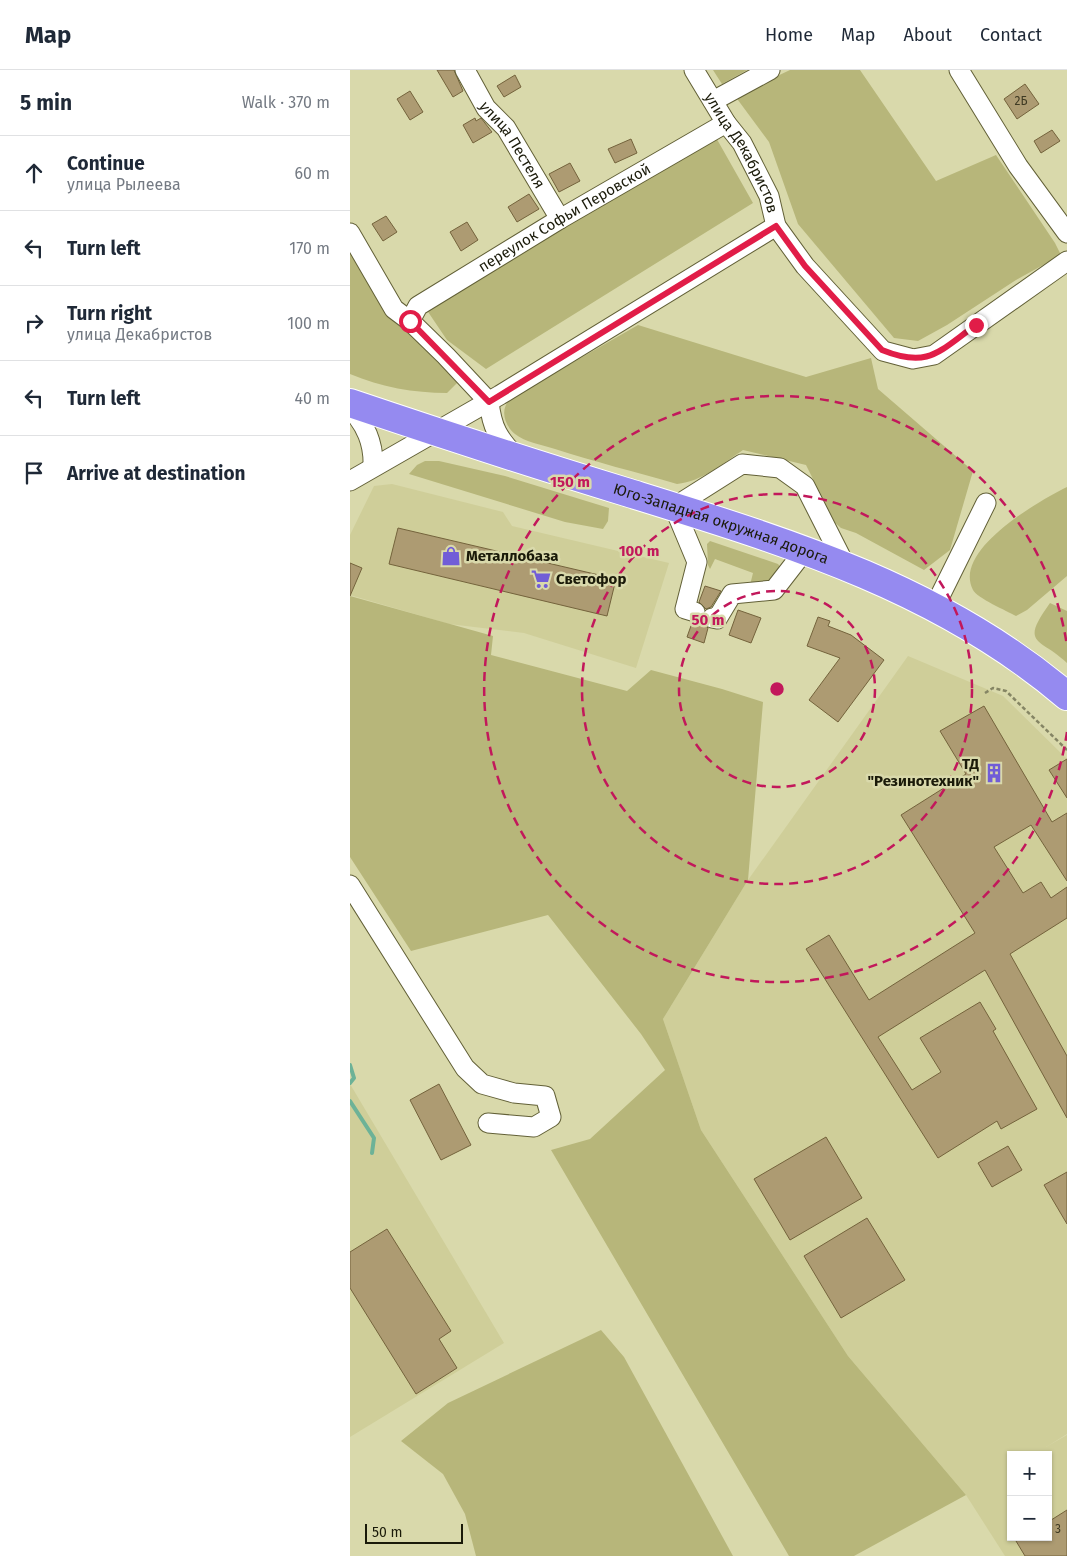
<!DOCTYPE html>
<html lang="en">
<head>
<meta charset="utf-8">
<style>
  body { margin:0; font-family:"Fira Sans",sans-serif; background:#f2f2f3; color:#1f2937 }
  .controls { position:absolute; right:15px; bottom:15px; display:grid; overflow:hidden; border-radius:0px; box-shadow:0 1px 4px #0004 }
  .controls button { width:45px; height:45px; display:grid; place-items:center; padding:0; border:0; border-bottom:1px solid #e0e1e3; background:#fff; color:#1f2937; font:25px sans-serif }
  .scale { position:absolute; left:15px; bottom:12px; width:98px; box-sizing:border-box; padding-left:5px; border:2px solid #1a1a09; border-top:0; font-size:14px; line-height:18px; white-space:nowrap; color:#1a1a09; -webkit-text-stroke:4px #d9d9ab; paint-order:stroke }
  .stop { position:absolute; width:15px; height:15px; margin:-11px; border:4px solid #e11d48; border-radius:50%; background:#fff }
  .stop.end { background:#e11d48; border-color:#fff; box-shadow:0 1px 5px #0008 }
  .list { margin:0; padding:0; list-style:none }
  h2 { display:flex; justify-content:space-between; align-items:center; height:65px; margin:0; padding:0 20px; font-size:21px }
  h2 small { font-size:16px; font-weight:400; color:#747a83 }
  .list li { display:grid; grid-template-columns:32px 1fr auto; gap:15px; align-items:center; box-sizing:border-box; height:75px; padding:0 20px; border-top:1px solid #e0e1e3 }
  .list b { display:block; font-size:19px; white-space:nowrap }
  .list p { margin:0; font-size:16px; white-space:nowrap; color:#747a83 }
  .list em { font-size:16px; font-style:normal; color:#747a83 }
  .icon { flex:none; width:28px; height:28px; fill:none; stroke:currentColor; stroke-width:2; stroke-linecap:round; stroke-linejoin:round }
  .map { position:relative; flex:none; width:717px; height:1486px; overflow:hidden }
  header { display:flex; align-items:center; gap:30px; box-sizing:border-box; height:70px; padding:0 25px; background:#fff; border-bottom:1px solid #e0e1e3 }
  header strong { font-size:24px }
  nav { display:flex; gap:28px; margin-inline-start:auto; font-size:18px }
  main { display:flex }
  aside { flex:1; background:#fff }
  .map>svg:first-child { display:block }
  .built { fill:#cfce99; fill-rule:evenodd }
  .green { fill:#b7b67a }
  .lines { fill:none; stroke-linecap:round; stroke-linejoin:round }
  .stream { stroke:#6db297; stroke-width:4 }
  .building { fill:#ad9b72; stroke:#74633c }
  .minor-casing { stroke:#626037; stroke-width:21 }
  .highway-casing { stroke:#fff; stroke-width:30 }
  .path { stroke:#858564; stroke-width:2.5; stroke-dasharray:4 2.5; stroke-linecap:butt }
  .minor { stroke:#fff; stroke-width:19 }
  .highway { stroke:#958af0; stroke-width:28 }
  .route { stroke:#e11d48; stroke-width:6 }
  .ring { fill:none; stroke:#c2185b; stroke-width:2.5; stroke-dasharray:9 6 }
  .labels { text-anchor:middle; stroke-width:5; stroke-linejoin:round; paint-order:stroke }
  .number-label { font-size:12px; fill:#3f3a23 }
  .street-label { font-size:15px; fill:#1a1a09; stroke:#d9d9ab }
  .poi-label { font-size:15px; font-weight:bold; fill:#1a1a09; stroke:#d9d9ab; text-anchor:start }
  .centre { fill:#c2185b; stroke:#d9d9ab; stroke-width:2.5 }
  .ring-label { font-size:15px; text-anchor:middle; font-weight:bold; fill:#c2185b; stroke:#d9d9ab; stroke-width:5; stroke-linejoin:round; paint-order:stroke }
</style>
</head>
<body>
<header>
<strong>Map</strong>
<nav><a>Home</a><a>Map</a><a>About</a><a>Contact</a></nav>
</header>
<main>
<aside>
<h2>5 min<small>Walk · 370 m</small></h2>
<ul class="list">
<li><svg class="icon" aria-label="ahead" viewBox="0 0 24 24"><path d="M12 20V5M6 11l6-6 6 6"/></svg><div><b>Continue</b><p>улица Рылеева</p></div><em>60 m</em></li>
<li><svg class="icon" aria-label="left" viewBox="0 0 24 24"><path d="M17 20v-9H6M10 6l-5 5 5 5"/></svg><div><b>Turn left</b></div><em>170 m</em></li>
<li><svg class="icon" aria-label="right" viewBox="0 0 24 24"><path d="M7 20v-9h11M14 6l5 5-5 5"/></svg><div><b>Turn right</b><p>улица Декабристов</p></div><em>100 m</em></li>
<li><svg class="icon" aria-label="left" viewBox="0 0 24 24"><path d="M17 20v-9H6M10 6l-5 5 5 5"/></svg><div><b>Turn left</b></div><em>40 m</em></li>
<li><svg class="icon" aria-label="arrive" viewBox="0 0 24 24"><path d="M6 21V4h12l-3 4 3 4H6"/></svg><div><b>Arrive at destination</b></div></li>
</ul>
</aside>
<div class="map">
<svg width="717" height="1486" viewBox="0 0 717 1486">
  <rect width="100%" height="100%" fill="#d9d9ab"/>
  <path class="built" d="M42 414 153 442 162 456 319 493 286 598 174 563 99 554 0 525V465L24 416Z
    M558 586 653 626 717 689V1364L696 1377 717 1365V1486H655L616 1425 498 1286 351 1060 313 949 398 810ZM661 1385H698V1467H661Z
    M0 1014 154 1273 0 1367Z"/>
  <path class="green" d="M363 0H397L372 14Z
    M440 0H510L586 111 646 85 705 173 711 185 666 210 597 255 568 271 544 268 448 154 419 72 385 26Z
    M360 57 403 133 136 299 97 270 68 227Z
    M0 165 66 270 97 290 112 308 97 323C64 323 31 317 0 304Z
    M288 255 456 307 521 288 528 319 623 401 600 480 574 500 506 463 491 458 475 444 466 415 456 395 393 380C372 394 353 411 327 414 286 402 245 392 205 379 192 375 175 372 165 364 153 354 150 338 161 328Z
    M75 391H89L155 406 259 438 258 451 253 459 215 452 59 404 67 395Z
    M717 417V506L677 540 666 546C657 541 627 528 623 520 602 480 689 431 717 417Z
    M360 471 428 494 431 498 419 513 400 515 403 503 365 489 360 499 358 495 357 474Z
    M0 526 143 566 141 585 277 621 301 600 372 619 413 632 398 810 313 949 351 1060 498 1286 616 1425 504 1486H439L201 1080 240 1069 315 1000 291 964 198 845 61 881 0 787Z
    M700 533 717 541V593C690 567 669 576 700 533Z
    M251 1260 274 1287 383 1486H126L115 1444 93 1404 51 1371 98 1333Z"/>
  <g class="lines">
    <path class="stream" d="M0 995 4 1008 0 1013
      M0 1031 24 1068 22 1083"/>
  </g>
  <path class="building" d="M87 0H104L113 21 103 27Z
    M165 5 171 17 154 27 147 16Z
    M675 14 689 34 667 49 654 29Z
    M60 21 73 42 60 50 47 29Z
    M125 48 126 51 131 48 142 62 123 73 113 55Z
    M702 60 710 71 691 83 684 71Z
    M281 69 287 83 265 93 258 79Z
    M220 93 230 111 209 122 199 104Z
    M179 124 189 139 167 152 158 137Z
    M36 146 47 162 33 171 22 154Z
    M117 152 128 170 111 181 100 162Z
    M48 458 266 509 257 546 39 494Z
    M0 493 12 498 0 526Z
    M355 516 371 521 361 537 356 539 349 532Z
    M388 540 411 548 401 573 379 565Z
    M468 547 480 551 478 556 501 565 534 590 488 652 459 630 490 588 457 576Z
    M351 551 358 558 354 573 337 567 342 553Z
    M634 636 702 752 717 743V811L681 755 644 777 673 823 691 812 701 828 717 817V848L660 884 717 986V1048L635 900 528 967 562 1020 591 1002 570 968 630 932 646 959 643 961 687 1039 651 1059 647 1051 588 1088 456 879 479 865 519 930 625 863 551 745 616 704 590 661Z
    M717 689V728L699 700Z
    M89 1014 121 1075 91 1090 60 1030Z
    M476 1067 512 1128 440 1170 404 1109Z
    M658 1076 672 1100 642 1117 628 1093Z
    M717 1102V1154L694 1115Z
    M517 1148 555 1210 491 1248 454 1186Z
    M37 1159 101 1261 89 1269 107 1298 66 1324 0 1218V1182Z
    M717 1440V1486H675L666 1471 673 1467H698V1452Z"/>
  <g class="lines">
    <defs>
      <g id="minor">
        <path id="s1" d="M115 0 136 38 156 58 210 149"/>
        <path id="s2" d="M344 0 376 53 392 73 419 126 426 156 455 196 533 281 563 289 584 285 717 191"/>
        <path d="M609 0 668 96 717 163"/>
        <path d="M363 31 420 0"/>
        <path d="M0 163 44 239 60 251 96 286 139 332"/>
        <path id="s3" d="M60 251 68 236 210 149 376 53"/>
        <path d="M139 332C142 358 148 368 166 387"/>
        <path d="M0 338C16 355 24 373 23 397"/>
        <path d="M0 411 150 325 426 156"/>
        <path d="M585 536 636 433"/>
        <path d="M345 542 335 539 347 492 324 437 392 394 430 398 455 416 495 495"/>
        <path d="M362 548 367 549 382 524 424 520 455 480"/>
        <path d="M0 815 115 998 132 1014 164 1023 195 1026 201 1047 184 1057 138 1053"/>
      </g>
      <g id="highway">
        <path id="s4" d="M0 333C92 364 184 394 276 422 434 471 589 517 717 626"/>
      </g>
    </defs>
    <use href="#minor" class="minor-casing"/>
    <use href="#highway" class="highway-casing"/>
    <path class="path" d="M635 623 643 618 656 621 717 680"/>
    <use href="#minor" class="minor"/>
    <use href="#highway" class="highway"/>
  </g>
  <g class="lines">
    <path class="route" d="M60 251 139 332 426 156 455 196 532 280C579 299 589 281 626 255"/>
  </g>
  <g class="ring">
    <circle cx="427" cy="619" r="98"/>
    <circle cx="427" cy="619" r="195"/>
    <path d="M717 662A293 293 0 1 1 717 576"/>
  </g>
  <defs>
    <symbol id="shop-bare" viewBox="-9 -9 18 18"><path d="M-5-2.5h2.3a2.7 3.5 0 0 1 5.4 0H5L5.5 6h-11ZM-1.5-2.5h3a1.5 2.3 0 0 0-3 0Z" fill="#715dd7" stroke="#d9d9ab" stroke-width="2.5" paint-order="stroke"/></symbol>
    <symbol id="supermarket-bare" viewBox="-9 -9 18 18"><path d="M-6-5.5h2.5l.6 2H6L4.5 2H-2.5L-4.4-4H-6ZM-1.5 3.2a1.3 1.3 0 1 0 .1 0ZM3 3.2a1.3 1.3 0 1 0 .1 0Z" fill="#715dd7" stroke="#d9d9ab" stroke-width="2.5" paint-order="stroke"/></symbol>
    <symbol id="building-bare" viewBox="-9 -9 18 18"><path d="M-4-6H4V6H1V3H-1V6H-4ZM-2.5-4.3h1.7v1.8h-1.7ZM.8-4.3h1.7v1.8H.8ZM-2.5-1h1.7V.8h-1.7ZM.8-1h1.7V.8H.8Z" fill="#715dd7" stroke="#d9d9ab" stroke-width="2.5" paint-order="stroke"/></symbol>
  </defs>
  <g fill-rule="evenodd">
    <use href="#shop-bare" x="87" y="472" width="28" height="28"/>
    <use href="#supermarket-bare" x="177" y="495" width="28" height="28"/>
    <use href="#building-bare" x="630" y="689" width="28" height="28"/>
  </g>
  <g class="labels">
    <g class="number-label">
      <text x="671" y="35">2Б</text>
      <text x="708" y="1463">3</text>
    </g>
    <g class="street-label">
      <text dy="5" stroke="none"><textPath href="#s1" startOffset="89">улица Пестеля</textPath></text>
      <text dy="5" stroke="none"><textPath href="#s2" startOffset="96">улица Декабристов</textPath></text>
      <text dy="5" stroke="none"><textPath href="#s3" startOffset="188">переулок Софьи Перовской</textPath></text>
      <text dy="5" stroke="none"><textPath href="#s4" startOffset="390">Юго-Западная окружная дорога</textPath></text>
    </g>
    <g class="poi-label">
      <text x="116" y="491">Металлобаза</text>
      <text x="206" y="514">Светофор</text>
      <text x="629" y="699" text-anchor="end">ТД<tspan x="629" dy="17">"Резинотехник"</tspan></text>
    </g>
  </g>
  <circle cx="427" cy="619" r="8" class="centre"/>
  <g class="ring-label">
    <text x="220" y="417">150 m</text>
    <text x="289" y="486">100 m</text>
    <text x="358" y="555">50 m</text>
  </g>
</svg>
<div class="controls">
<button>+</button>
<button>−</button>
</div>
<div class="scale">50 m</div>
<div class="stop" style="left:60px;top:251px"></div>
<div class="stop end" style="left:626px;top:255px"></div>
</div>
</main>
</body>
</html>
